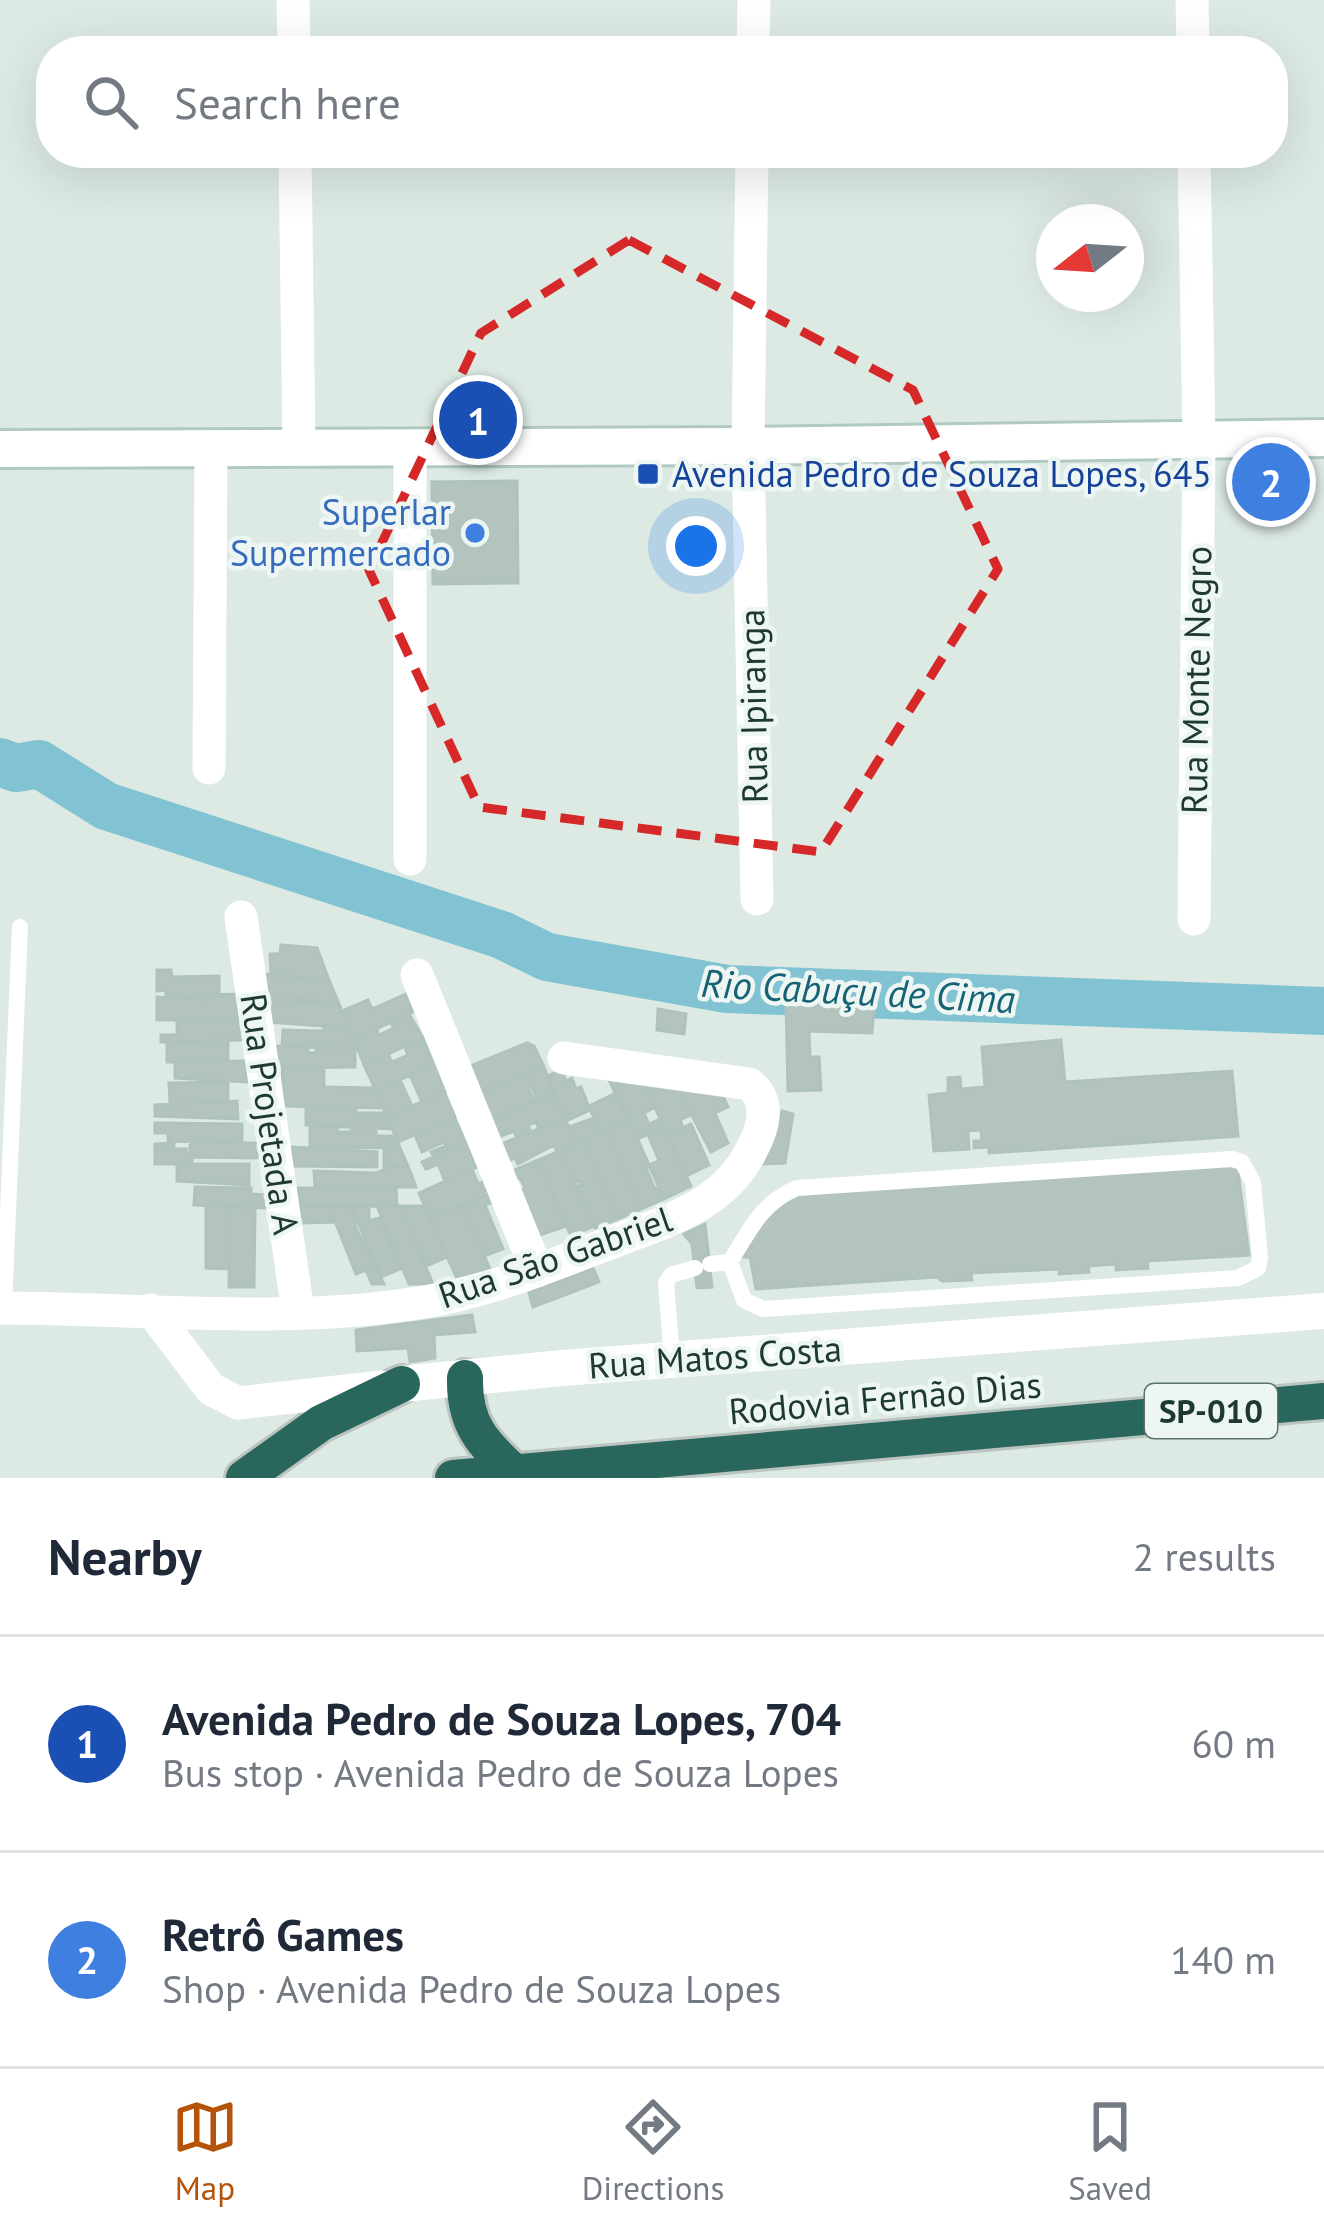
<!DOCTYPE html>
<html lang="en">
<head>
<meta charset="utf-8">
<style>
  body { margin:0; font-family:"PT Sans",sans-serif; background:#f2f2f3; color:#1f2937 }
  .compass { position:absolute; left:1036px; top:204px; width:108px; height:108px; border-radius:50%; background:#fff; box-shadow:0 12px 48px #0002; rotate:253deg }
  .you { position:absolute; left:696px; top:546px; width:42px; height:42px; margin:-30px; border:9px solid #fff; border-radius:50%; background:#1a73e8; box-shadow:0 0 0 18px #1a73e833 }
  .badge { display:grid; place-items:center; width:78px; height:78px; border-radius:50%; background:#b45309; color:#fff; font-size:39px; font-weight:700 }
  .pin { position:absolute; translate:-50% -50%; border:6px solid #fff; box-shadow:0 3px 12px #0006 }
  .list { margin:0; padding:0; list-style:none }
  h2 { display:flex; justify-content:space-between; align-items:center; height:156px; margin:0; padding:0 48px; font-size:51px }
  h2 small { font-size:39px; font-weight:400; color:#747a83 }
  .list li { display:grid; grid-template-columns:78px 1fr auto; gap:36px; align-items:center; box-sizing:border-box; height:216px; padding:0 48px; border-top:3px solid #e0e1e3 }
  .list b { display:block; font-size:45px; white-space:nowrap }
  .list p { margin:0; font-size:39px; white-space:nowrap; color:#747a83 }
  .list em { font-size:39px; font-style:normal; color:#747a83 }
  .icon { flex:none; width:66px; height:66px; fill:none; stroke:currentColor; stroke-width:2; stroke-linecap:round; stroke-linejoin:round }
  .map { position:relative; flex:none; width:1324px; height:1478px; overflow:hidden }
  .search { position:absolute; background:#fff; box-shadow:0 12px 48px #0002; left:36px; right:36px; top:36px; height:132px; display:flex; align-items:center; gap:30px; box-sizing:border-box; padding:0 42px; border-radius:48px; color:#747a83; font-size:45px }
  .sheet { height:588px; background:#fff }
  nav { display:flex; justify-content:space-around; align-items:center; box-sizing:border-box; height:168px; border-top:3px solid #e0e1e3; background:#fff; font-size:33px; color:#747a83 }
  nav a { display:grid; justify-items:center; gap:6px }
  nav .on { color:#b45309 }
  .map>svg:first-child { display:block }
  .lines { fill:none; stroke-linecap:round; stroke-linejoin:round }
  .river { stroke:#81c3d2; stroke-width:48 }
  .building { fill:#b2c4bd; stroke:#afc3bb; stroke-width:3 }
  .secondary-casing { stroke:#b0cac1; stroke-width:42 }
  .motorway-casing { stroke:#bcc4c2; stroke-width:42 }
  .service { stroke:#fff; stroke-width:16 }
  .minor { stroke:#fff; stroke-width:33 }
  .tertiary { stroke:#fff; stroke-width:36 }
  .secondary { stroke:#fff; stroke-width:36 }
  .motorway { stroke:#29665b; stroke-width:36 }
  .marked { fill:none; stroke:#d62828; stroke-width:9; stroke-dasharray:24 15; stroke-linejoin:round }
  .transit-dot { fill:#1a4fb4; stroke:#edf6f2; stroke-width:4.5 }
  .shop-dot { fill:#3f7fe0; stroke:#edf6f2; stroke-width:4.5 }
  .labels { text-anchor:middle; stroke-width:9; stroke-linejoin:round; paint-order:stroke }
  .shield { fill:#edf6f2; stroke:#5c726c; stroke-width:3 }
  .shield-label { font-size:33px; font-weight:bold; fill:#1e3933 }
  .transit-label { font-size:36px; fill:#164399; stroke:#edf6f2; text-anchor:start }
  .shop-label { font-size:36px; fill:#366cbe; stroke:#edf6f2; text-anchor:end }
  .street-label { font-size:36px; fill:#1e3933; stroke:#edf6f2 }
  .water-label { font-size:39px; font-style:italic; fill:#176376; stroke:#edf6f2 }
</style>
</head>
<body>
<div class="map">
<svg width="1324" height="1478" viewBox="0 0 1324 1478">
  <rect width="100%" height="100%" fill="#ddeae4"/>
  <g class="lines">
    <path class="river" d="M0 762 16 768 39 764 106 806 502 935 547 957 727 989 1324 1011"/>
  </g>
  <path class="building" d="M517 481 518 583 433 584 432 482Z
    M281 945 317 948 329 980 271 975 270 954H280Z
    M157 970H171L172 977 219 976V995L166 997V990L157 991Z
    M262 974 329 980 339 1004 297 998V1001L265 999Z
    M240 994 242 1018 157 1020V997L206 1000V995Z
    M406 994 413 1012 354 1039 342 1011 368 1000 372 1009Z
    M265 999 339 1004 349 1028 269 1022Z
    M786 1001 874 1007 872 1033 809 1031 810 1057H819L821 1090 788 1091Z
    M658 1009 686 1014 684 1034 657 1030Z
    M409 1014 423 1038 364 1065 354 1039 376 1028 379 1035 394 1028 390 1022Z
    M242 1018 243 1040 161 1042V1035H177V1019Z
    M324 1026 349 1028 357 1048 282 1047 283 1030 324 1031Z
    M423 1038 434 1064 376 1091 364 1065 388 1054 392 1062 408 1055 405 1047Z
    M228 1040V1061L167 1062V1042Z
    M1061 1040 1065 1082 1232 1071 1238 1136 989 1153V1147L974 1148V1141H982L981 1130 968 1131 969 1149 934 1151 929 1095 948 1093V1078L960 1077 961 1089 985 1087 982 1047Z
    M527 1043 534 1046 544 1067 479 1094 468 1067Z
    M274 1046 308 1047V1053H316V1047L355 1048V1067L278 1068Z
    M245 1061 247 1082 175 1078V1062Z
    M438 1063 450 1090 422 1102 410 1075Z
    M544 1067 554 1093 537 1100 532 1087 528 1088 534 1101 489 1120 479 1094Z
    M282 1068H324V1087L375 1088 383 1108 284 1106Z
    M562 1070 566 1081 572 1078 576 1089 581 1087 590 1110 566 1121 547 1076Z
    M606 1074 643 1080 655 1107 644 1113 649 1124 660 1119 664 1128 637 1139Z
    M400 1080 412 1106 387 1117 376 1091Z
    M643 1080 676 1085 691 1115 680 1120 683 1128 667 1135Z
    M228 1082V1102L170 1104 169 1083Z
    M676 1085 721 1092 728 1107 715 1113 728 1143 711 1152Z
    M444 1092 455 1117 398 1142 387 1117Z
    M554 1093 565 1118 539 1129 536 1122 528 1125 531 1132 517 1138 514 1131 496 1138 489 1120Z
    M616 1093 629 1120 600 1133 589 1106Z
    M237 1101 238 1119 155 1116V1105Z
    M306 1106 356 1107V1113H386L392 1129 306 1125Z
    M782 1111 793 1114 785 1163 764 1164Z
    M454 1117 466 1143 434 1157 431 1152 446 1146 444 1142 422 1152 415 1135Z
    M565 1118 575 1144 557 1152 554 1145 518 1164 515 1158 506 1162 499 1145Z
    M591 1119 600 1133 575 1144 569 1127Z
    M629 1120 650 1167 646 1168 655 1189 659 1188 664 1199 641 1209 606 1130Z
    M155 1123 242 1124V1143L168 1141V1133H155Z
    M691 1124 709 1165 686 1176 667 1135Z
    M310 1126 337 1127V1132H351V1127L376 1128V1136H396L400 1148 310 1147Z
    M664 1128 691 1186 664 1199 649 1165 659 1161 648 1134Z
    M606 1130 641 1209 618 1219 583 1141Z
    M583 1141 618 1219 595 1228 576 1187 581 1185 579 1181 575 1183 560 1151Z
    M174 1143V1149H186V1153H190V1143H261L263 1158 192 1157V1164H155V1144Z
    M466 1143 477 1167 445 1181 438 1164 426 1169 422 1162Z
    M291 1147 377 1152V1167L294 1166Z
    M384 1148H400L408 1166 384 1167Z
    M560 1151 594 1226 571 1236 538 1160Z
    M538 1160 566 1226 540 1235 519 1191 525 1188 520 1178 514 1181 510 1172Z
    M177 1164H249V1185L177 1181Z
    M1237 1164 1249 1255 1147 1261 1148 1268 1116 1270V1264L1088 1266 1089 1272 1059 1274V1269L971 1273 972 1280 942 1281 937 1277 756 1289 750 1257H743L746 1244 783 1200 795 1193Z
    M385 1166H408L416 1187H315L314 1171 376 1173 384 1170Z
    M472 1169 478 1184 490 1179 495 1192 430 1218 419 1193Z
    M195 1187 251 1188V1194L266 1195 265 1208 194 1205Z
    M298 1188 396 1189 397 1206 300 1207Z
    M490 1194 493 1202 485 1205 503 1249 484 1256 462 1205Z
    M206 1205 230 1207 229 1269 206 1268Z
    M462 1205 490 1269 458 1281 430 1218Z
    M329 1206H351L356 1228 384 1284H372L366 1270 356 1274Z
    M329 1206 335 1222 303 1223 300 1207Z
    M351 1206H369V1221L379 1218 400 1269 381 1277Z
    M377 1206H400L433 1284H409Z
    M400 1206H424L447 1257 426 1266Z
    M230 1207 255 1208 254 1287H229Z
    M705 1224 712 1287 697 1288 692 1244 684 1234Z
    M593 1268 599 1282 533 1307 529 1293Z
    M472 1315 475 1332 434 1335 435 1358 410 1362 408 1348 357 1351 356 1330Z"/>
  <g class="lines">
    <defs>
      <path id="secondary" d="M0 449 748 446 1324 438"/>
      <path id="motorway" d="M465 1378C464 1424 482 1443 515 1473
        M244 1478 321 1423 402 1384
        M453 1478 1324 1401"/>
    </defs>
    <use href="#secondary" class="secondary-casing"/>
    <use href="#motorway" class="motorway-casing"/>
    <path class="service" d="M710 1264 730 1262C749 1231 762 1202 797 1188L1232 1159 1242 1162 1253 1182 1260 1258 1258 1268 1238 1278 763 1309 744 1300 730 1262
      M4 1307 20 927
      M672 1359 666 1283 671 1275 695 1268"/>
    <path class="minor" d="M293 0 294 51
      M1192 0 1193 51
      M753 51 754 0
      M295 153 299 448
      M752 153 748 446 757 899
      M209 768 211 447
      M410 859V449
      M241 917 298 1312
      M1194 919 1199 438 1194 153
      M417 975 537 1271
      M0 1308C134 1308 278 1324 411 1304 484 1294 553 1265 620 1239 673 1219 726 1203 752 1149 764 1127 771 1101 749 1084L564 1058
      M151 1310 211 1389 238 1403 382 1387"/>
    <path class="tertiary" d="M402 1384 562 1368 1324 1311"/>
    <use href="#secondary" class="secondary"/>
    <use href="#motorway" class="motorway"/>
  </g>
  <path class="marked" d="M629 240 913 390 998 569 821 852 479 807 369 570 481 333Z"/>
  <rect class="transit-dot" x="636" y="462" width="24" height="24" rx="6"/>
  <circle class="shop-dot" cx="475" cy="533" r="12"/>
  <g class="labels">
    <rect class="shield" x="1145" y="1384" width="132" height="54" rx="9"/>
    <g class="shield-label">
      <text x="1211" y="1423">SP-010</text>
    </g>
    <g class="transit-label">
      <text x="672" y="487">Avenida Pedro de Souza Lopes, 645</text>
    </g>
    <g class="shop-label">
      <text x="451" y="525">Superlar<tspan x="451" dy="41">Supermercado</tspan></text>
    </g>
    <g class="street-label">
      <text transform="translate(1196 680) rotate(-89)" y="13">Rua Monte Negro</text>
      <text transform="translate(753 706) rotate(-91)" y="13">Rua Ipiranga</text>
      <text transform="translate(270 1114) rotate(82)" y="13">Rua Projetada A</text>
      <text transform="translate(555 1257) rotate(-19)" y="13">Rua São Gabriel</text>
      <text transform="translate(715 1357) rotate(-4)" y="13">Rua Matos Costa</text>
      <text transform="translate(885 1398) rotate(-5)" y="13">Rodovia Fernão Dias</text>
    </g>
    <g class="water-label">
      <text transform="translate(858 991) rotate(3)" y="14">Rio Cabuçu de Cima</text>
    </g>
  </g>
</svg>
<svg class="compass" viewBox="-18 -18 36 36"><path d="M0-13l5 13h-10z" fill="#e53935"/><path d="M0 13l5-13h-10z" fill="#747a83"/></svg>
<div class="you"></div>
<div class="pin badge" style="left:478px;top:420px;background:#1a4fb4">1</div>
<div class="pin badge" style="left:1271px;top:482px;background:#3f7fe0">2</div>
<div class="search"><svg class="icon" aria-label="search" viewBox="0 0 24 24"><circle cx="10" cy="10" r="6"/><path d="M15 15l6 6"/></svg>Search here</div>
</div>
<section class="sheet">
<h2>Nearby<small>2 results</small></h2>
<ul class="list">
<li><span class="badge" style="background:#1a4fb4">1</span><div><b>Avenida Pedro de Souza Lopes, 704</b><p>Bus stop · Avenida Pedro de Souza Lopes</p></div><em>60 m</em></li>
<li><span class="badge" style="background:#3f7fe0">2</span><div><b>Retrô Games</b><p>Shop · Avenida Pedro de Souza Lopes</p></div><em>140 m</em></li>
</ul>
</section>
<nav>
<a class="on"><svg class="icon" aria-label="map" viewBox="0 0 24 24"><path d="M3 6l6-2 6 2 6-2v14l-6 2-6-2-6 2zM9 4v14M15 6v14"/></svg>Map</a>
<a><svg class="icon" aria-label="directions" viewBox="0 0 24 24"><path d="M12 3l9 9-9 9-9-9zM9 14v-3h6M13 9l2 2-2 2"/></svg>Directions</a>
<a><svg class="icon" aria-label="saved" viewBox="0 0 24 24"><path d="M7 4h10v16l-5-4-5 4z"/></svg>Saved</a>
</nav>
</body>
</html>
